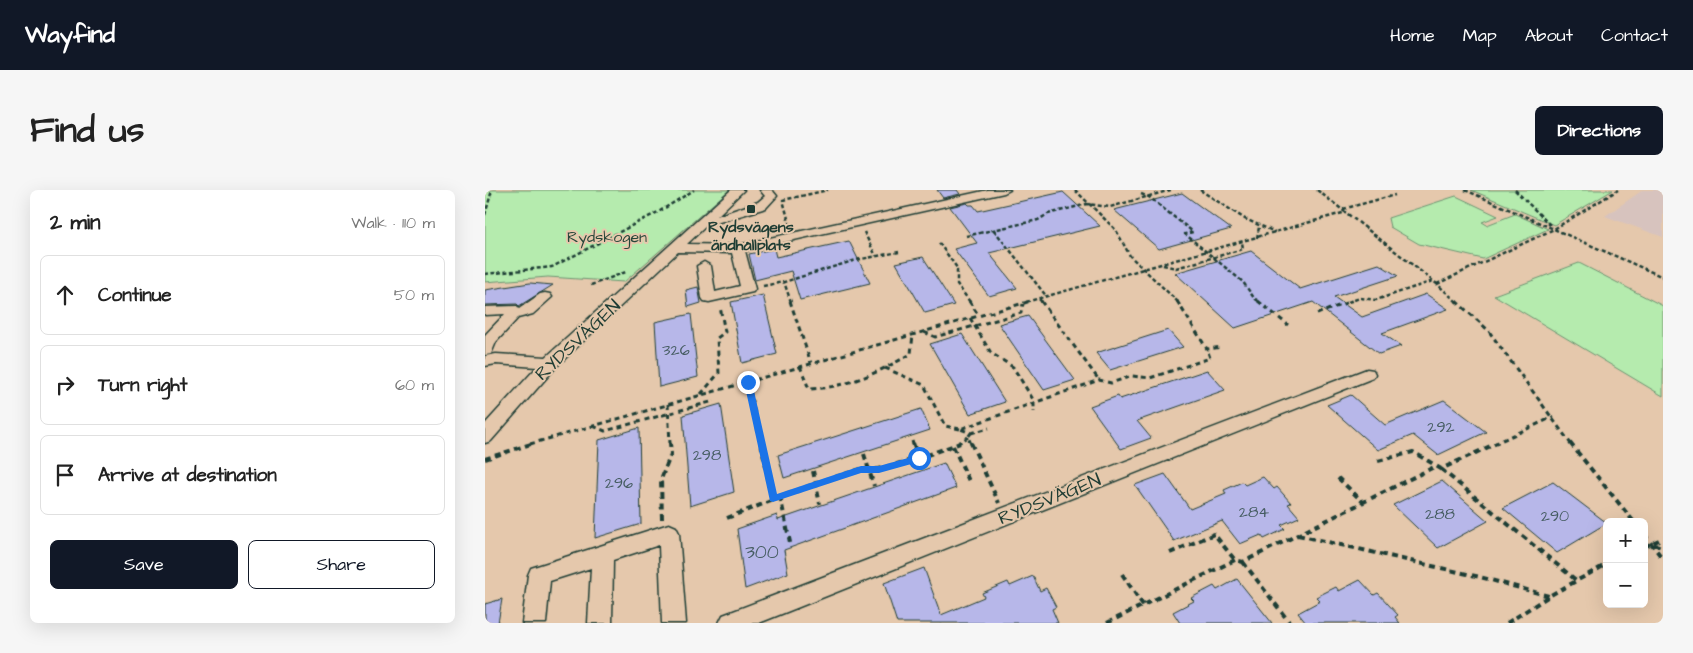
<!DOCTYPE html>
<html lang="en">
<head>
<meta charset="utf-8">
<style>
  body { margin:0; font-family:"Architects Daughter",sans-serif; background:#f6f6f6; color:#222 }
  .controls { position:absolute; right:15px; bottom:15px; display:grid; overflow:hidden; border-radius:8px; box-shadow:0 5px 20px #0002 }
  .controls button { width:45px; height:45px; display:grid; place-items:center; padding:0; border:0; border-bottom:1px solid #e0e0e0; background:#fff; color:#222; font:25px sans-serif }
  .stop { position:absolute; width:15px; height:15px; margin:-11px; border:4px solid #1a73e8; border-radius:50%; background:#fff }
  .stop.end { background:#1a73e8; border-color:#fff; box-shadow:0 1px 5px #0008 }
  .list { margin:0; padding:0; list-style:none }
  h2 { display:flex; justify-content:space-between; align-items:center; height:65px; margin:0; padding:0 20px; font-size:21px }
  h2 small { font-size:16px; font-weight:400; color:#767676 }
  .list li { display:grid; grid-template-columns:32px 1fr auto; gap:15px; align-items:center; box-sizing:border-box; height:80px; margin:0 10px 10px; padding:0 10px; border:1px solid #e0e0e0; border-radius:8px }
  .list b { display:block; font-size:19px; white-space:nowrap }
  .list em { font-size:16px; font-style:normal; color:#767676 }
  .actions { display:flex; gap:10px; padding:15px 20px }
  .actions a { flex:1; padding:11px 0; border:1px solid #111827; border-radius:8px; text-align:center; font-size:18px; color:#111827 }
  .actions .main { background:#111827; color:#fff }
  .icon { flex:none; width:28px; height:28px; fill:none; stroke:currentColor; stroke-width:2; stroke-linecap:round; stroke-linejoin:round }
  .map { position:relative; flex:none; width:1178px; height:433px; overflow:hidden; border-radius:8px }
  header { display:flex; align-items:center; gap:30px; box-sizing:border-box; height:70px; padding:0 25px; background:#111827; color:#fff }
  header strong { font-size:24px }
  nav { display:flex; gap:28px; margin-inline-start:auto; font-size:18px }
  .intro { display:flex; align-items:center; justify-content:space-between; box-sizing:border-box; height:120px; padding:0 30px }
  h1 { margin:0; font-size:35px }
  .button { padding:12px 22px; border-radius:8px; background:#111827; color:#fff; font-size:18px; font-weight:700 }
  main { display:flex; gap:30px; padding:0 30px }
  aside { flex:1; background:#fff; border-radius:8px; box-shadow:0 5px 20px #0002 }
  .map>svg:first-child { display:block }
  .built { fill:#d7c3be }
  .green { fill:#b5ebae; stroke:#6a9471 }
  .building { fill:#b7b7e9; stroke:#1f3d34 }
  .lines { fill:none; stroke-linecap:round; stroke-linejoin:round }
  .minor-casing { stroke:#1f3d34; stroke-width:3 }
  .path-far2 { stroke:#1f3d34; stroke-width:2.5; stroke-dasharray:4 2.5; stroke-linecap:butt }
  .path-far1 { stroke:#1f3d34; stroke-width:3; stroke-dasharray:5 4; stroke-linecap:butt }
  .path { stroke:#1f3d34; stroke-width:4; stroke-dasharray:6 4.5; stroke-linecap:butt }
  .minor { fill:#e5c8ac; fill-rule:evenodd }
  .route { fill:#1a73e8 }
  .poi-dot { fill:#1f3d34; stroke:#e5c8ac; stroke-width:2 }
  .labels { text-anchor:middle; stroke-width:4; stroke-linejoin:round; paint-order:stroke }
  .far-poi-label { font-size:16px; font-weight:bold; fill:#1f3d34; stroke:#e5c8ac }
  .far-park-label { font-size:16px; fill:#26463a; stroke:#e5c8ac }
  .number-label { font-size:16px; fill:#455c61 }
  .street-label { font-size:19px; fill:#1f3d34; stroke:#e5c8ac }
  .near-number-label { font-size:19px; fill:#455c61 }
</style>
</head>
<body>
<header>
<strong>Wayfind</strong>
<nav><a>Home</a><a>Map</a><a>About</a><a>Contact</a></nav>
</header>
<div class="intro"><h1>Find us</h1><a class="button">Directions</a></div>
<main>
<aside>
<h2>2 min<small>Walk · 110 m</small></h2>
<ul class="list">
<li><svg class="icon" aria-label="ahead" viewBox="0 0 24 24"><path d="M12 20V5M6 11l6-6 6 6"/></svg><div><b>Continue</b></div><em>50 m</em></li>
<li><svg class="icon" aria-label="right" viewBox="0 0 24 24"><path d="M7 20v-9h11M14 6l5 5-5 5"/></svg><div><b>Turn right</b></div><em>60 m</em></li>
<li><svg class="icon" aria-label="arrive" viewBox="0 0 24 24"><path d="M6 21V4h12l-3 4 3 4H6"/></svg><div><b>Arrive at destination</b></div></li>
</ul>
<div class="actions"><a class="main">Save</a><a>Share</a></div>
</aside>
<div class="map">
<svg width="1178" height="433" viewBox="0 0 1178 433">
  <rect width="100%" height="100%" fill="#e5c8ac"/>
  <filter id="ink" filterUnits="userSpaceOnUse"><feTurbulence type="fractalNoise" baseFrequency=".02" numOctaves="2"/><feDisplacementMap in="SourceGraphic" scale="10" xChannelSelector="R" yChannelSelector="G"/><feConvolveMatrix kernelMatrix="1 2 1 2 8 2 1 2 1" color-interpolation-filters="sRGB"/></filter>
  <g filter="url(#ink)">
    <path class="built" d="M1158 0H1178V47L1120 26Z"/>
    <path class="green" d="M0 0H244L139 92 63 87 0 92Z
      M986 0H1128L1069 35Z
      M971 6 1013 26 997 32 1002 35 1030 24 1063 39 998 69 934 54 905 37 903 28Z
      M1094 73 1178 116V206L1009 105Z"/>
    <path class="building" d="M452 0H472L475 4 458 8Z
      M578 2 615 36 504 63 532 98 504 106 469 59 492 53 465 17 482 13 484 15H488L493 21Z
      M697 3 746 39 674 59 629 20Z
      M364 51 385 93 315 110 306 81 270 90 264 64 289 59 291 67Z
      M766 61 815 99 894 74 913 86 849 107 877 127 941 104 963 119 897 143 916 156 894 164 828 112 750 138 690 83Z
      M438 67 469 115 440 123 411 73Z
      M45 93 68 95 34 116 32 114 0 115V100Z
      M213 97 216 113 203 117 201 100Z
      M278 105 292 164 257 173 246 112Z
      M206 124 213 187 174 197 170 132Z
      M543 126 590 190 559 200 514 134Z
      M683 140 698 157 625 180 611 163Z
      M477 144 520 212 485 224 445 154Z
      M722 180 740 200 652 231 666 248 636 259 605 216 633 206 635 209Z
      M866 205 900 235 959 210 1001 242 953 265 928 245 893 260 842 215Z
      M236 214 249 302 205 316 198 225Z
      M436 219 445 240 299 288 293 265Z
      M154 238 156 334 110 348 114 250Z
      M459 273 471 298 299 360 303 383 260 399 252 339 292 325 293 330Z
      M680 284 705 319 741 304 739 300 757 292 760 295 778 287 789 299 792 297 806 313 803 314 814 327 796 335 800 339 779 349 776 345 755 354 737 331 689 351 650 295Z
      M957 291 1003 331 953 358 908 315Z
      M1068 292 1122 333 1072 363 1018 318Z
      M439 378 456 425 499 407 497 403 523 392 525 396 548 386 555 401 561 398 571 417 567 419 573 433H412L399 393Z
      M752 389 787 433H695L688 422 709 411 706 408 729 396 732 400Z
      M875 390 889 405 893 403 913 425 910 427 915 433H821L813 423 835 411 831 407 851 397 854 401Z
      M17 409 13 433H0V414Z"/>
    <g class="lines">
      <defs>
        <path id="minor" d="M246 0H259L232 26 273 12 280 6 275 0H287L292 6 281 18 221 36 202 54 253 55 503 0H525L519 3 260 61 270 99 268 102 224 112 219 111 217 108 212 76 219 72 226 76 230 102 255 96 247 63 193 62 71 177 6 251 0 253V234L52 177 11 174 0 176V166L11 164 61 167Z
          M60 103 65 104 67 107 48 124 33 128 11 152 6 164 0 165V145L20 124 0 125V117L32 116 34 119 55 104Z
          M882 179 888 180 890 184 888 188 274 433H234L238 425Z
          M184 334 191 337 194 343 201 433H177L174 355 128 370 127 433H103L106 378 65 391 61 433H37L43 385 46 378Z"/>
      </defs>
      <use href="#minor" class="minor-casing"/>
      <path class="path-far2" d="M590 0 631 40 645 66 693 112
        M715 0 760 29 790 42
        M832 0 952 94 972 112
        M980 0 1178 87
        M1030 0 1067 37
        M656 4 664 7 708 42 700 44 758 92 769 108 775 112
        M858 19 910 5
        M0 25 7 0
        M305 36 298 10 343 0
        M509 40 562 107
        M379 42 391 66
        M481 46 553 30 563 24 602 14 625 17 686 0
        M772 48 774 37
        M454 53 472 78V94L485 112
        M678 75 691 78 758 59 757 52
        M0 84 67 77 175 21 209 0
        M952 94 1069 39 1133 0
        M106 95 141 82
        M278 96 299 92
        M554 109 557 112
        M306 112 299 92 371 70 414 62
        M541 112 861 22
        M863 112 875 108 891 110 948 91"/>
      <path class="path-far1" d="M305 111 326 173
        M484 111 494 126
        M556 111 614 190
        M692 111 722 159 737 157
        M773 111 803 135
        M971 111 1003 140 1086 254
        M832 124 866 111
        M485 128 506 163 528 177 549 211V222
        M439 142 450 147 536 123 538 114
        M315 176 324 199C362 198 394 182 426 164L428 144
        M400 178 439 195 460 236 475 239
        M263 192 276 254
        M216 204 234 183 232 148 240 142 235 117
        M183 214 185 254
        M108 236 120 241 229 211
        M486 243 504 238
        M427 251 428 254
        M45 254 546 111
        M472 254 483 247
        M486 254 483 247 486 243 475 239 614 190 626 193 647 186 665 188 725 168 722 159
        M1009 254 1068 227"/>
      <path class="path" d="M276 253 288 309
        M428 253 437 279
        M486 253 514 313
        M1085 253 1149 332
        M468 256 484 291
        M379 264 389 296
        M0 269 49 253
        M893 271 928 262 950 275
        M956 279 1092 391
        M328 281 335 314
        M853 288 878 312
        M295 306 306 357
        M242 328 332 293 376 279H394L434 268 475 253
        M177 329 176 289 186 264 185 253
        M1159 344 1178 369
        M813 345 995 387 1064 406
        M1169 354 1178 358
        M1159 357 1178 348
        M685 363 729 344 750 370
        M758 372 805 433
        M637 384 658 415
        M622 433 750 370 758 372 951 276 956 279 1012 253
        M1022 433 1064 406 1122 374"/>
      <use href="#minor" class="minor"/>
    </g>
  </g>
  <path class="route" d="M263 189 267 192 292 304 376 276H394L434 265 438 268 437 271 394 283H376L288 312 285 311 259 192Z"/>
  <rect class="poi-dot" x="261" y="14" width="10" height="10" rx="2.5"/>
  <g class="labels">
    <g class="far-poi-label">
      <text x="266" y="42">Rydsvägens<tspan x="266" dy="18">ändhållplats</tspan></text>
    </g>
    <g class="far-park-label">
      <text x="122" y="52">Rydskogen</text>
    </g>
    <g class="number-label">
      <text x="191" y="165">326</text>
      <text x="956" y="242">292</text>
      <text x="222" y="270">298</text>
      <text x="134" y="298">296</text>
      <text x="769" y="327">284</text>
      <text x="955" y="329">288</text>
      <text x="1070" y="331">290</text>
    </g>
    <g class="street-label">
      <text transform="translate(92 149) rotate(-43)" y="7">RYDSVÄGEN</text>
      <text transform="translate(564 308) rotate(-22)" y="7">RYDSVÄGEN</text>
    </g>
    <g class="near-number-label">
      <text x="277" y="368">300</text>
    </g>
  </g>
</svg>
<div class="controls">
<button>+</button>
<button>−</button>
</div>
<div class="stop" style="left:434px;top:268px"></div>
<div class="stop end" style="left:263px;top:192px"></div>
</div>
</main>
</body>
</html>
